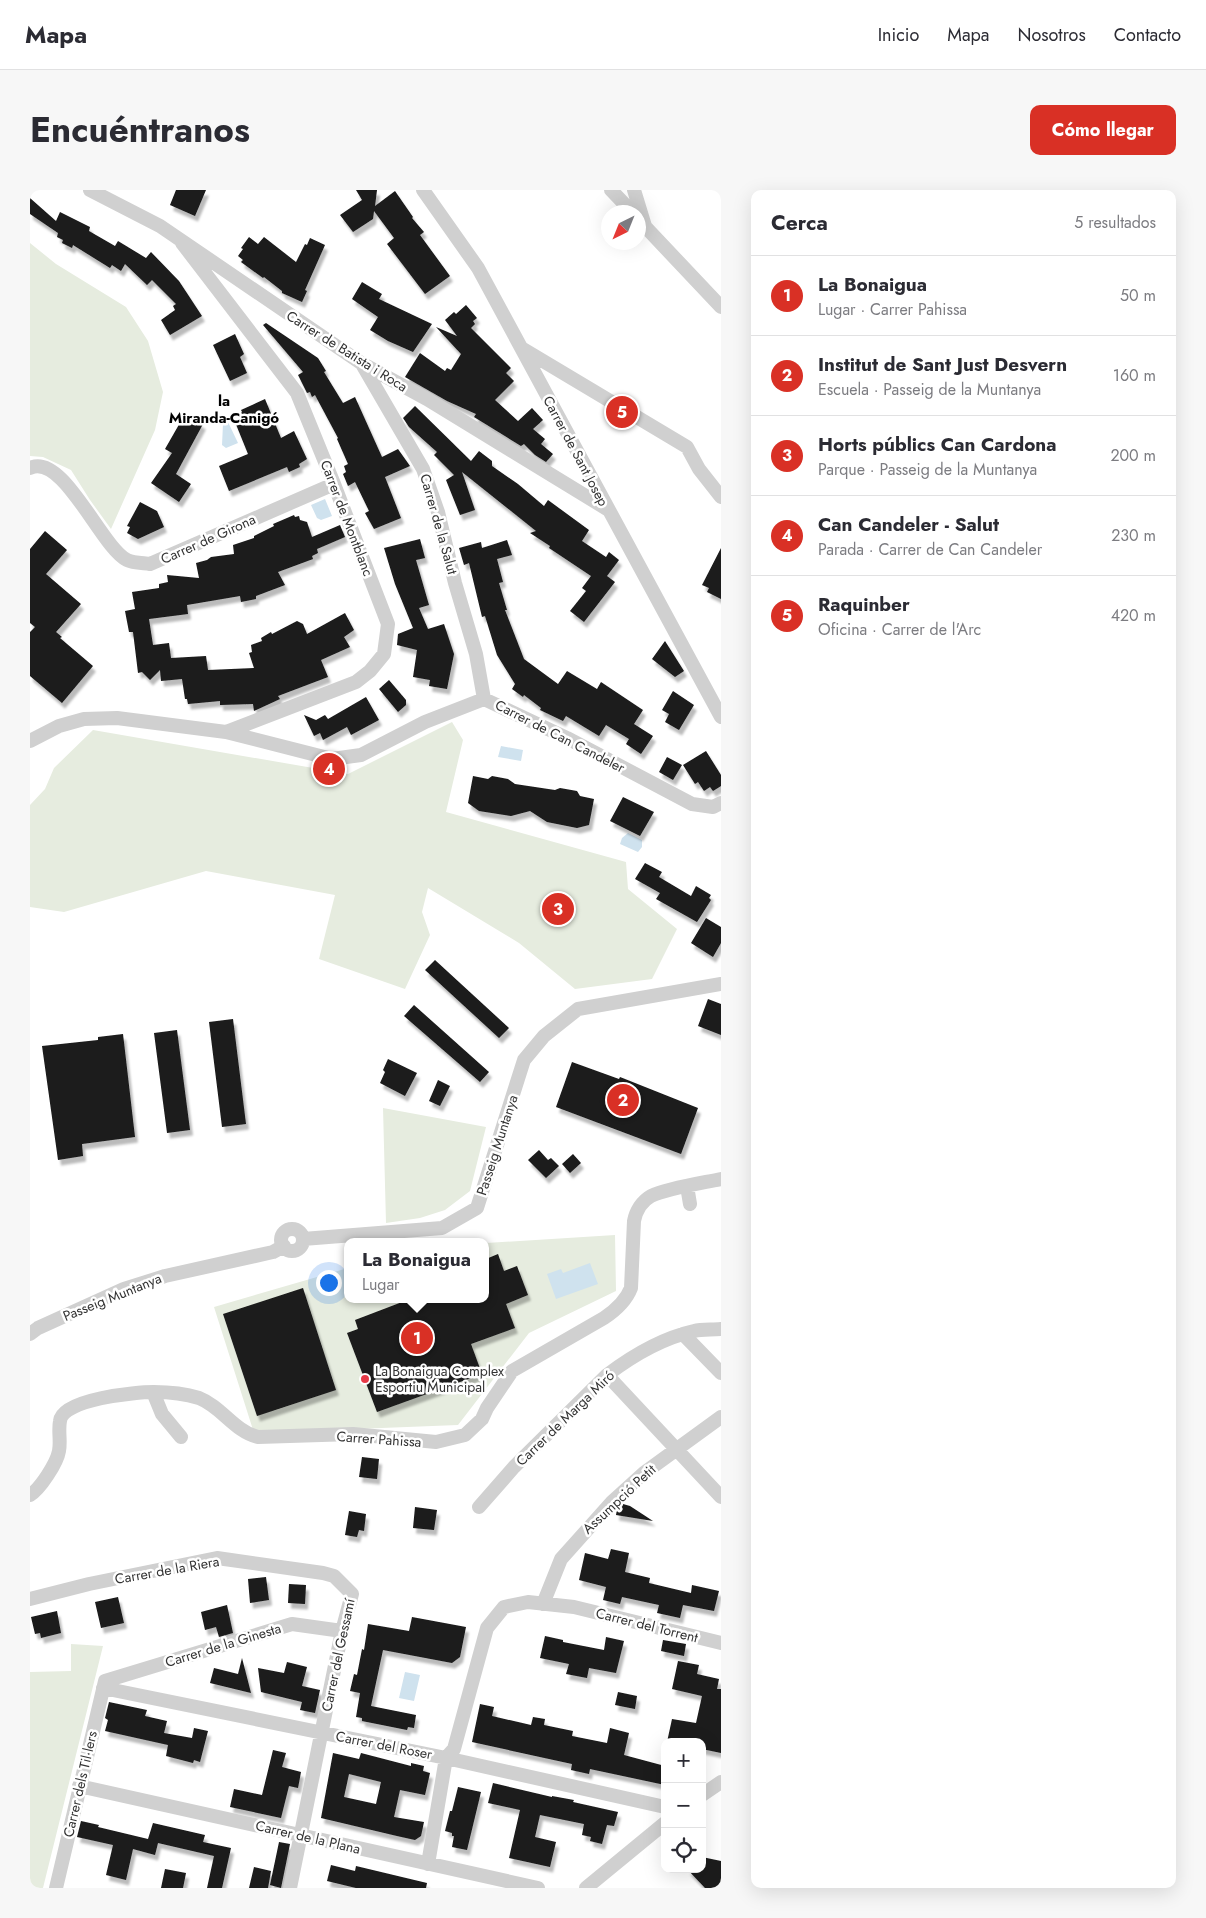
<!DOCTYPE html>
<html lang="es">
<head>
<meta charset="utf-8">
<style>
  body { margin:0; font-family:Jost,sans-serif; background:#f7f7f7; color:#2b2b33 }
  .controls { position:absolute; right:15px; bottom:15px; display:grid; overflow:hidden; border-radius:10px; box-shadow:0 5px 20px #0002 }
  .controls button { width:45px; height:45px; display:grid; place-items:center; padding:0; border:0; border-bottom:1px solid #e1e1e2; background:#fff; color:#2b2b33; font:25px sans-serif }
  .compass { position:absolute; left:571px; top:15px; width:45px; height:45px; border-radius:50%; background:#fff; box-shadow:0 5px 20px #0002; rotate:223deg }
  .you { position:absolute; left:298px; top:1092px; width:18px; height:18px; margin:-12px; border:4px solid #fff; border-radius:50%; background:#1a73e8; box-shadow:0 0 0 8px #1a73e833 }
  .badge { display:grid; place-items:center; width:32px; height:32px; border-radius:50%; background:#d93025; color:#fff; font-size:16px; font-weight:700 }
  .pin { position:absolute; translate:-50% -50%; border:2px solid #fff; box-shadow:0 1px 5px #0006 }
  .popup { position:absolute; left:314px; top:1048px; width:145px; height:65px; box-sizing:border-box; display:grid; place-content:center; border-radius:10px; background:#fff; filter:drop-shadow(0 1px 4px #0005); font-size:16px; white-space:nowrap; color:#7c7c81 }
  .popup b { font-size:19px; color:#2b2b33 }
  .popup::after { content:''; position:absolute; left:50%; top:100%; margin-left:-10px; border:10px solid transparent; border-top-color:#fff }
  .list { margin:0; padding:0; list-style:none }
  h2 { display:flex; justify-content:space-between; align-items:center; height:65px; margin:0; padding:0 20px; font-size:21px }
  h2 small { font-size:16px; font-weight:400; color:#7c7c81 }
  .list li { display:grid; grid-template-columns:32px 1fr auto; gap:15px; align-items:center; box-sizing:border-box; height:80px; padding:0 20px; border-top:1px solid #e1e1e2 }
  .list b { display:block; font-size:19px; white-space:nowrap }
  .list p { margin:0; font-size:16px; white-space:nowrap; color:#7c7c81 }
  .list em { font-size:16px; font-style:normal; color:#7c7c81 }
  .icon { flex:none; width:28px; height:28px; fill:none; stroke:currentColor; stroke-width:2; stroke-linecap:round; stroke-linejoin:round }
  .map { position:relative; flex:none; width:691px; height:1698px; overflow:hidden; border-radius:10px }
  header { display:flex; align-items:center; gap:30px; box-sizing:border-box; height:70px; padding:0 25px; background:#fff; border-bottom:1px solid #e1e1e2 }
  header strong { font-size:24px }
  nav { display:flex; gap:28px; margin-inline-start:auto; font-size:18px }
  .intro { display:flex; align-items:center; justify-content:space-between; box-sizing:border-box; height:120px; padding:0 30px }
  h1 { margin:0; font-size:35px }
  .button { padding:12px 22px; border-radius:10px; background:#d93025; color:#fff; font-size:18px; font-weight:700 }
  main { display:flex; gap:30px; padding:0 30px }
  aside { flex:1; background:#fff; border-radius:10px; box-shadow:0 5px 20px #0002 }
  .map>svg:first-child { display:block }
  .green { fill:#e6ecdf }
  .water { fill:#cfe2ee }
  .building { fill:#1a1a1a; fill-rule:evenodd; filter:url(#shadow) }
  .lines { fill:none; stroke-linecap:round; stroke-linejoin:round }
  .street { stroke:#d0d0d0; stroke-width:14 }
  .poi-dot { fill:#e63946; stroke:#fff; stroke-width:2 }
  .labels { text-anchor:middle; stroke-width:5; stroke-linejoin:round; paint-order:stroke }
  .street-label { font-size:14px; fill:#333; stroke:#fff }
  .poi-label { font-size:14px; fill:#333; stroke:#fff; text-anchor:start }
  .neighbourhood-label { font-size:15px; font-weight:bold; fill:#000; stroke:#fff }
</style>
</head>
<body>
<header>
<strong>Mapa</strong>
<nav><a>Inicio</a><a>Mapa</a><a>Nosotros</a><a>Contacto</a></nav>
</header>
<div class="intro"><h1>Encuéntranos</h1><a class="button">Cómo llegar</a></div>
<main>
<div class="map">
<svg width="691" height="1698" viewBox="0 0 691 1698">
  <defs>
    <filter id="shadow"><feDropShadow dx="3" dy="5.5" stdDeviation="1" flood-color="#0004"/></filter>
  </defs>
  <rect width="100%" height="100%" fill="#fff"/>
  <path class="green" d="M0 53 26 74 96 117 118 151 133 202 125 240 81 339 60 310 41 280 13 267 0 266Z
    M422 532 433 550 416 622 596 672 598 699 647 739 622 789 545 799 489 753 398 698 392 722 400 745 375 799 289 769 305 705 176 681 34 722 0 717V615L15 599 24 578 63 540 318 584Z
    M353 918 456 937 440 1001 415 1020 390 1028 356 1033Z
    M585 1045 586 1101 499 1143 428 1235 224 1243 184 1117 318 1078V1109H456V1053Z
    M41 1454 73 1456 13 1698H0V1482L41 1481Z"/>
  <path class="water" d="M198 232 208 253 196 258 192 255 193 234Z
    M295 309 302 326 291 330 287 328 281 315Z
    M471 556 493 560 491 571 468 567Z
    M598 643 612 650V657L608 662 590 654 592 648Z
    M560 1073 568 1094 526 1109 517 1084 531 1079 533 1083Z
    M375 1482 390 1485 384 1511 369 1508Z"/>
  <path class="building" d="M146 0H176L165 26 140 15Z
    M326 0H347L345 16 365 1 383 27 382 28 394 42 390 45 420 86 395 104 357 54 364 48 344 21 343 29 323 42 310 25 332 10Z
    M0 8 26 31 30 22 60 37 59 41 85 56 88 51 116 68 121 62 149 91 172 126 140 145 131 130 145 120 143 116 146 114 122 90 117 95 95 74 91 81 82 75 80 78 43 55 42 58 32 53 33 50 27 47 28 43 0 24Z
    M219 47 228 54 234 47 266 72 275 54 277 55 280 48 295 55 275 100 277 101 272 112 252 103V101L234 87 233 88 211 72 213 70 208 66 213 59 211 58Z
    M332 92 352 104 349 109 402 134 383 162 358 151 340 140 348 127 322 109Z
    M436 115 447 128 443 131 445 134 441 138 481 178 476 183 484 191 465 210 488 231 502 218 513 230 503 239 515 249 511 254 523 264 516 272 505 265 494 254 491 256 444 227 446 224 417 211 375 187 390 163 415 181 417 178 421 180 431 164 406 137 427 146 415 130 424 122 426 124Z
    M236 133 288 168 296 181 294 182 313 213 325 207 352 267 368 259 380 276 355 287 371 328 344 339 335 323 339 321 325 292 318 296 313 284 316 282 314 276 318 274 307 249 308 248 285 205 282 207 280 202 277 203 268 185 273 182 233 135Z
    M205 144 214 164 210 167 217 183 200 191 183 155Z
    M235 209 251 248 264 241 277 269 269 274 270 277 259 282 257 277 199 301 189 276 218 264 203 227 212 222 211 220Z
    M385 216 441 271 449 261 462 271V276L488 294 514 316 518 310 559 340 552 351 576 367 579 362 589 370 577 386 585 392 554 432 540 421 556 401 552 398 561 386 519 358 520 356 500 343 506 341 432 282 445 320 430 325 416 290 424 285 404 265 407 262 379 237 373 228Z
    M155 224 173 234 146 284 161 294 149 312 121 293 142 263 135 259Z
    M110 312 127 321 134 337 108 349 97 343 100 337 97 336Z
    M264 325 265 327 269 326 270 330 277 332 282 347 310 335 315 347 287 359 288 363 282 366 283 369 248 382 255 395 226 406V409L211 412 210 406 157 415 158 424 119 429 123 455 139 453 141 468 176 466 178 480 224 478 219 463 222 462 221 455 232 451 231 448 241 442 242 444 267 431 273 434 277 444 315 423 324 440 314 447 320 457 291 470 298 487 248 506 250 509 224 521 223 514 190 515V511L158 514 157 509H155L152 489 131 491 130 480 120 490 112 482 108 483 103 442H99L95 421 105 419 102 402 129 398V394L138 392 137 385 169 388 166 373 177 370 181 367 204 364 203 355 224 348V346L244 336 243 334Z
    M15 341 37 360 16 384 51 414 26 442 32 447 30 448 63 476 32 513 0 486V442L5 437 0 433V359Z
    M390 349 395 368 386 370 399 415 389 418 398 439 414 434 424 464 417 499 399 496 400 490 383 487 387 460 367 455 368 444 383 438 365 394 354 358Z
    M477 350 482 365 467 369 473 392 469 393 477 420H475L494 469 528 494 537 481 567 499 571 492 613 520 604 534 623 546 611 564 596 554 599 549 576 535 569 546 536 526 533 531 510 520 511 518 494 505 493 507 482 499 485 494 467 465 455 426 452 427 439 373 434 375 429 358 451 352 452 358Z
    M691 358V409L677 402 679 398 672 395Z
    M635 451 654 481 645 487 622 469Z
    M359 490 376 510V515L368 522 349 499Z
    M643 501 664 515 649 540 635 532 639 524 632 520Z
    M336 507 349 530 321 545 317 537 293 550 290 543 284 546 274 525 286 530 295 525 298 529Z
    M676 561 691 585V596L683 601 680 597 674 601 668 592 665 594 653 575Z
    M637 567 652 575 643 590 629 582Z
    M443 586 458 589 462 586 478 589 485 594 525 600 530 598 547 601 550 606 564 609 559 635 547 638 517 632 500 621 481 626 449 621 438 613Z
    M593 607 624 622 610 646 580 631Z
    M615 673 632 682 629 687 661 706 666 696 681 705 679 708 681 710 667 732 626 709 630 703 605 689Z
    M676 728 691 737V753L683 767 661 753Z
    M405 770 479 838 469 848 395 780Z
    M678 809 691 814V845L668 836Z
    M384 815 459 882 450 892 374 826Z
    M203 829 216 934 192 937 179 832Z
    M147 840 160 940 137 943 124 843Z
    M93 844 105 947 52 954 53 966 28 970 12 856 68 850V847Z
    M358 869 387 883 375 906 350 893 355 882 353 880Z
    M542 872 589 889 590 887 668 918 651 964 526 917Z
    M408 890 420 896 410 916 399 911Z
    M509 960 518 970 521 968 529 976 516 988 498 970Z
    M543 964 551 973 540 983 532 974Z
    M468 1064 474 1081 487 1076 498 1105 476 1114 485 1138 441 1154 452 1184 347 1222 317 1143 328 1139 325 1130 380 1109H456V1069Z
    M273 1098 306 1200 227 1226 193 1124Z
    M332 1267 349 1269 347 1289 329 1287Z
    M593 1314 600 1316 623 1331 586 1325 587 1319Z
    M385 1317 407 1320 404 1340 383 1338Z
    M319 1321 336 1324 334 1341 329 1340 327 1347 315 1345Z
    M581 1359 599 1363 595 1382 620 1388 619 1393 661 1403 662 1395 689 1401 684 1421 653 1415 650 1428 627 1423 629 1415 592 1407 590 1414 573 1410 576 1397 549 1390 555 1363 578 1369Z
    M236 1387 239 1410 220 1413 218 1389Z
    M259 1394 276 1395 275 1414 258 1413Z
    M88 1407 94 1433 71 1438 65 1412Z
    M197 1415 203 1443 189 1447 186 1437 175 1440 171 1422Z
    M27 1421 31 1443 11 1448 10 1443 5 1444 1 1427Z
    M382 1427 436 1437 430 1467 422 1473 353 1460 341 1516 386 1525 384 1538 378 1537 377 1540 332 1531V1528L326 1527 330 1503 320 1501 324 1484 327 1485 332 1459 334 1460 338 1434 379 1441Z
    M515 1446 533 1450V1452L574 1460 576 1447 594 1451 586 1483 559 1478 557 1488 536 1484 539 1474 510 1468Z
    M633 1450 656 1454 654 1466 631 1461Z
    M212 1468 221 1503 180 1493 184 1478 208 1484Z
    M648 1471 669 1475 667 1484 689 1489 687 1499H691V1563L672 1559V1552H637L642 1529 666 1533 672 1506 642 1499Z
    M257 1472 277 1477 272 1496 290 1500 285 1523 270 1520 272 1512 231 1502 228 1478 254 1483Z
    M588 1502 607 1506 605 1519 585 1515Z
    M79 1512 117 1520 115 1526 137 1531 134 1543 162 1548 164 1538 178 1541 170 1572 164 1570 163 1573 136 1566 138 1555 75 1541 78 1530 75 1528Z
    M450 1514 464 1517 462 1526 501 1535 503 1527 515 1529 514 1535 543 1541 542 1546 577 1553 580 1538 599 1543 594 1565 635 1576V1595L560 1579 559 1584 541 1580 542 1574 442 1552Z
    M243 1560 256 1563 252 1577 271 1582 268 1598 259 1596 251 1628 200 1617 204 1599 232 1605Z
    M303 1563 329 1569 331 1563 381 1576V1573L394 1576 393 1581 400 1583 395 1605 370 1600 364 1627 394 1632 391 1646 385 1650 367 1646 291 1628ZM319 1584 351 1592 346 1614 314 1607Z
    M463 1593 522 1607V1606L544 1610 543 1612 588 1622 584 1636 577 1635 572 1654 560 1651 561 1647 552 1645 554 1634 510 1625 505 1647 526 1652 520 1677 479 1668 490 1620 458 1613Z
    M428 1597 451 1602 437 1660 422 1657 424 1646H422V1643L415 1641 420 1621H422Z
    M51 1631 69 1635 68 1637 118 1649 123 1633 175 1645 173 1652 201 1658 192 1698H177L184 1666 128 1653 125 1665 103 1659 96 1690 76 1685 83 1655 47 1647Z
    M249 1652 260 1654 251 1698 240 1695Z
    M672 1667 691 1671V1698H675L657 1679H672Z
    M301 1675 325 1681 326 1676 397 1693 396 1698H326L297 1691Z
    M224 1677 241 1681 238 1698H219Z
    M135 1679 156 1683 153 1698H131Z"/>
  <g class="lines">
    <path class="street" d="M60 0 130 36 331 173 397 209 577 319
      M393 0 448 78 691 527
      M581 0 602 22
      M604 0 615 36
      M608 29 691 117
      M152 53 267 203 304 294 358 434 354 464 340 481 326 492 196 542
      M493 159 657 257 669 279 691 307
      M332 174 393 279 408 322 425 393 446 464 454 509
      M0 278C33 262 71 357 97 370 103 373 113 373 120 374L304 294
      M0 551 29 536 54 529 87 528 196 542 302 569 331 565 395 532 454 509 537 548 662 614 683 617 691 613
      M657 996 660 1014
      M251 1050a11 11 0 1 1 22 0a11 11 0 1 1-22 0Z
      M273 1049 412 1038 447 1018 494 870 514 846 548 819 691 794
      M0 1144 8 1138 94 1099 135 1086 243 1062 254 1056
      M653 1144 691 1183
      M577 1185 691 1307
      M123 1202 132 1224 151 1247
      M0 1305C10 1299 27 1273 29 1261 31 1251 28 1241 30 1231 32 1209 106 1202 124 1202 137 1202 156 1204 169 1208 192 1217 204 1241 228 1247L323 1244 406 1252 435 1245 452 1229 457 1218 482 1181 574 1128C586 1120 596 1111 601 1098L604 1031C606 1021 612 1011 621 1006 638 998 672 993 691 989
      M449 1317 484 1277 577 1185C602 1166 633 1148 664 1141 672 1139 682 1140 691 1139
      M0 1409 59 1394 187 1368 293 1383 304 1386 322 1404 312 1441 260 1698
      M513 1414 531 1369 582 1312 614 1283 691 1227
      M73 1498 416 1568 635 1617
      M49 1596 508 1698
      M672 1605 691 1592
      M398 1674 416 1568 424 1559 457 1438 474 1417 498 1412 544 1417 691 1453
      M26 1698 75 1491 262 1434 312 1441
      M556 1698 635 1633"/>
  </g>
  <circle class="poi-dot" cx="335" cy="1189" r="5"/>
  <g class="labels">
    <g class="street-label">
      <text transform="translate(317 161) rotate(32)" y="5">Carrer de Batista i Roca</text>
      <text transform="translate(546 261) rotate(62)" y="5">Carrer de Sant Josep</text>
      <text transform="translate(317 328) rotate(69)" y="5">Carrer de Montblanc</text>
      <text transform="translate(409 334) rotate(74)" y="5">Carrer de la Salut</text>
      <text transform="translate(178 349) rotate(-24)" y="5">Carrer de Girona</text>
      <text transform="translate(530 546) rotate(27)" y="5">Carrer de Can Candeler</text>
      <text transform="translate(467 955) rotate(-72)" y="5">Passeig Muntanya</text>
      <text transform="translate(82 1107) rotate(-22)" y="5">Passeig Muntanya</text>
      <text transform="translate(535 1228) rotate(-44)" y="5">Carrer de Marga Miró</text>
      <text transform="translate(349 1249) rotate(4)" y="5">Carrer Pahissa</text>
      <text transform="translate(589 1309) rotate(-43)" y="5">Assumpció Petit</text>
      <text transform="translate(137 1380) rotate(-10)" y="5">Carrer de la Riera</text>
      <text transform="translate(617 1435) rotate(14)" y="5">Carrer del Torrent</text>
      <text transform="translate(193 1455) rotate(-17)" y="5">Carrer de la Ginesta</text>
      <text transform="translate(308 1465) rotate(-78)" y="5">Carrer del Gessamí</text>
      <text transform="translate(354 1555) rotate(11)" y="5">Carrer del Roser</text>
      <text transform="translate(50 1594) rotate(-77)" y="5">Carrer dels Til·lers</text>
      <text transform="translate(278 1647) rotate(13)" y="5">Carrer de la Plana</text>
    </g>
    <g class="poi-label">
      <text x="345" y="1186">La Bonaigua Complex<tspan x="345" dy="16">Esportiu Municipal</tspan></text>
    </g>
    <g class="neighbourhood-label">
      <text x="194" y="216">la<tspan x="194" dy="17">Miranda-Canigó</tspan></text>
    </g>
  </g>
</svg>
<div class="controls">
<button>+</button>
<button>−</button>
<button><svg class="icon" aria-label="locate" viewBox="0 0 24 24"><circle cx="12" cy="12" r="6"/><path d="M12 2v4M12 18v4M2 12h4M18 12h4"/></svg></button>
</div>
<svg class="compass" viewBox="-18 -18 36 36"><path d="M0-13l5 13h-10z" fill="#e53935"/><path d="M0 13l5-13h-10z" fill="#7c7c81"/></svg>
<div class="you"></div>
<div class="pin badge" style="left:387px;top:1148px">1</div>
<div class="popup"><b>La Bonaigua</b>Lugar</div>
<div class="pin badge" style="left:593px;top:910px">2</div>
<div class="pin badge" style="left:528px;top:719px">3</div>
<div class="pin badge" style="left:299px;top:579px">4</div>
<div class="pin badge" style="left:592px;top:222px">5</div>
</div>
<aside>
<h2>Cerca<small>5 resultados</small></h2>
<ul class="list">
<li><span class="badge">1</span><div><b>La Bonaigua</b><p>Lugar · Carrer Pahissa</p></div><em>50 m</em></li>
<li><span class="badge">2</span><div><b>Institut de Sant Just Desvern</b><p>Escuela · Passeig de la Muntanya</p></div><em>160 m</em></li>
<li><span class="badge">3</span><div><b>Horts públics Can Cardona</b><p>Parque · Passeig de la Muntanya</p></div><em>200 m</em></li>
<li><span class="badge">4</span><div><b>Can Candeler - Salut</b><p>Parada · Carrer de Can Candeler</p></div><em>230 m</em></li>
<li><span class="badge">5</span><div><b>Raquinber</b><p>Oficina · Carrer de l'Arc</p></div><em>420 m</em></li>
</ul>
</aside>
</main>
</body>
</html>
